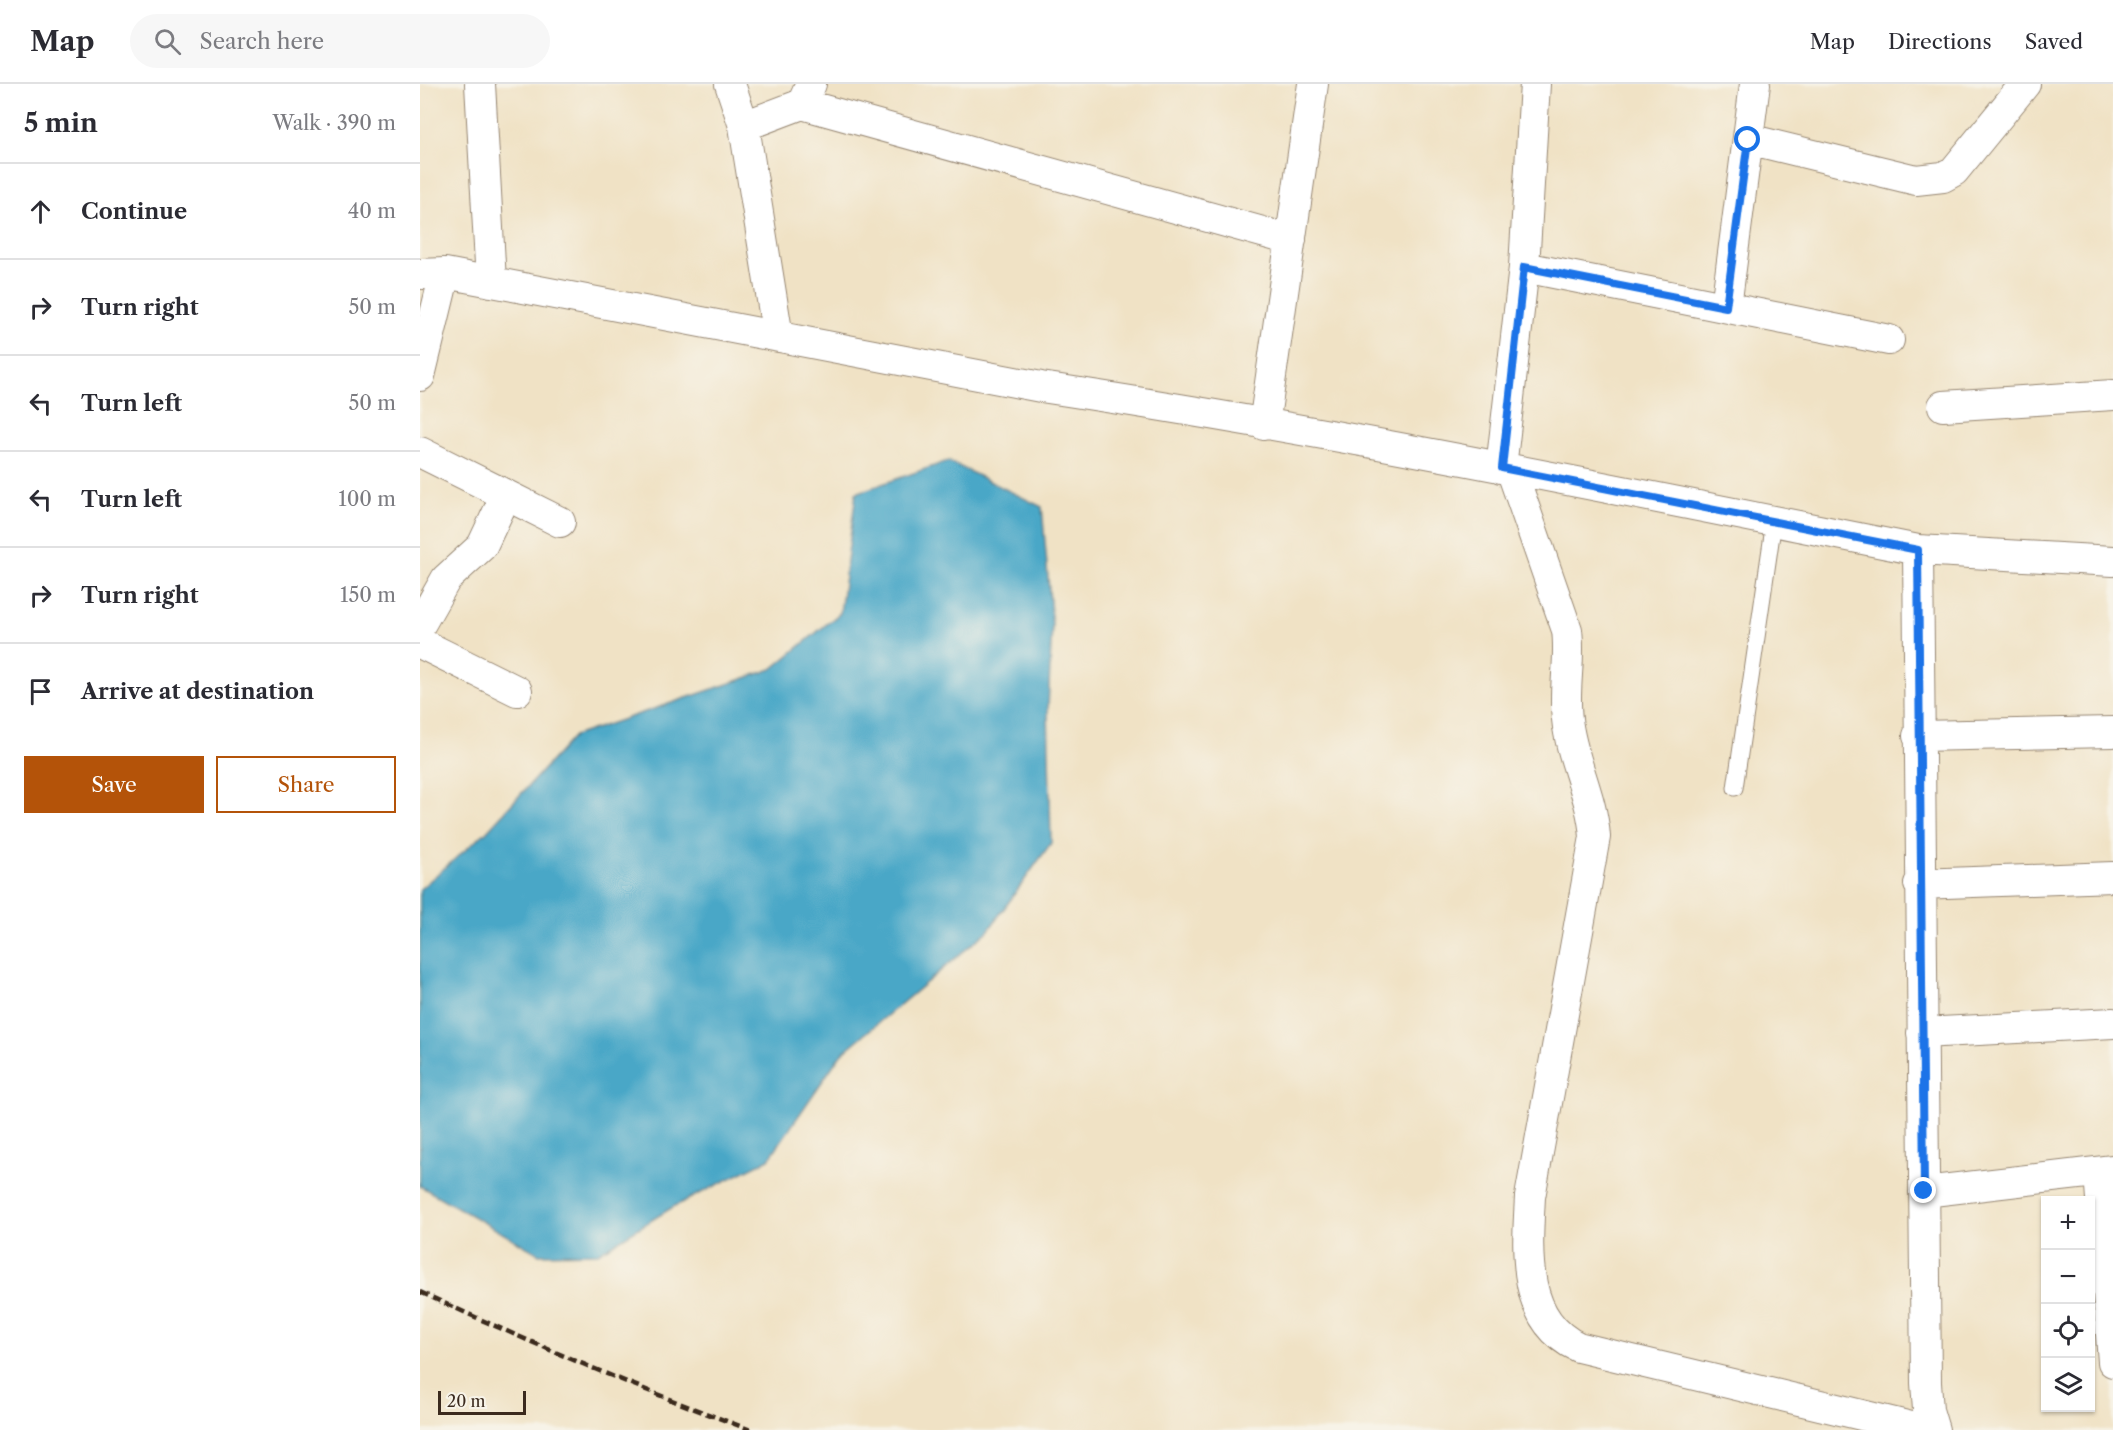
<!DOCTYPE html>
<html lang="en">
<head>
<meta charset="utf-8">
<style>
  body { margin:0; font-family:"Libre Caslon Text",serif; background:#f7f7f7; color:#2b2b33 }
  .controls { position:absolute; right:18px; bottom:18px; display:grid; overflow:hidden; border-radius:0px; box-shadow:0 2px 4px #0004 }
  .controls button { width:54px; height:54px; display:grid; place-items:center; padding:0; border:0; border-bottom:2px solid #e1e1e2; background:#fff; color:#2b2b33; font:30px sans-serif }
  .scale { position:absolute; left:18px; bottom:15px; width:88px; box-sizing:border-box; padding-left:6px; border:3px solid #3b2a1e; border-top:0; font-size:16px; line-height:21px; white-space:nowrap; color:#3b2a1e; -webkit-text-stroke:4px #f7f3e8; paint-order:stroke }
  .stop { position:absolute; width:18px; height:18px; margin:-14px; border:4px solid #1a73e8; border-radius:50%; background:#fff }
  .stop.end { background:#1a73e8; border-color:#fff; box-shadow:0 2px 6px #0008 }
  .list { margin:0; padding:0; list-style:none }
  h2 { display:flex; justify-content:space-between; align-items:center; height:78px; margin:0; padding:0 24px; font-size:26px }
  h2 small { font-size:20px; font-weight:400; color:#7c7c81 }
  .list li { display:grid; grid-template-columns:39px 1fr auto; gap:18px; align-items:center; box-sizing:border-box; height:96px; padding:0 24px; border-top:2px solid #e1e1e2 }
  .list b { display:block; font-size:22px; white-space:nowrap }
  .list em { font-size:20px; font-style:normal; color:#7c7c81 }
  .actions { display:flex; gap:12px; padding:18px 24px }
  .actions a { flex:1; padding:14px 0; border:2px solid #b45309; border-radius:0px; text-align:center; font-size:21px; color:#b45309 }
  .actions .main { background:#b45309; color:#fff }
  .icon { flex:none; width:33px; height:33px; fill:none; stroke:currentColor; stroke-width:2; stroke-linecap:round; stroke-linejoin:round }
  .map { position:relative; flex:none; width:1693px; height:1346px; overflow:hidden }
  header { display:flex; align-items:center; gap:36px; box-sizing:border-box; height:84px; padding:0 30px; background:#fff; border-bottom:2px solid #e1e1e2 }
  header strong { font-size:28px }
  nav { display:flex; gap:33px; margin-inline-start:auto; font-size:21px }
  .search { width:420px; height:54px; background:#f7f7f7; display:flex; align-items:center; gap:15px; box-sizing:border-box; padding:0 21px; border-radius:33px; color:#7c7c81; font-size:22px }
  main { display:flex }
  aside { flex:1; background:#fff }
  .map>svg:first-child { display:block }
  .water { fill:#49a7c7; stroke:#426872; stroke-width:1.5 }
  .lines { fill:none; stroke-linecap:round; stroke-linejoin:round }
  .service-casing { stroke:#968672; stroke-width:17 }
  .minor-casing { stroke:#968672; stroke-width:32 }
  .service { stroke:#fff; stroke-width:15 }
  .minor { stroke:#fff; stroke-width:30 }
  .rail { stroke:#3b2a1e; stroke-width:4.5; stroke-dasharray:9 4.5; stroke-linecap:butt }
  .route { stroke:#1a73e8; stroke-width:8 }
</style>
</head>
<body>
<header>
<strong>Map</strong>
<div class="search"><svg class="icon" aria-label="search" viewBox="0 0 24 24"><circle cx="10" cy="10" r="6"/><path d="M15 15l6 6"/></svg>Search here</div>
<nav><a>Map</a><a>Directions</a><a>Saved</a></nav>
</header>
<main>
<aside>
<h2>5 min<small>Walk · 390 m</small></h2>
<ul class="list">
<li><svg class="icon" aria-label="ahead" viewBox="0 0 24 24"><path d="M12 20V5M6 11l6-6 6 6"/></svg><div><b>Continue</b></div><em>40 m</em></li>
<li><svg class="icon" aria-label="right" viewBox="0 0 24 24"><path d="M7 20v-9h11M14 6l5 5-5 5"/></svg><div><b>Turn right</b></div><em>50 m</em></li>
<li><svg class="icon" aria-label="left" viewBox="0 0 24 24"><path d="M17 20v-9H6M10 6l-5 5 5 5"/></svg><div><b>Turn left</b></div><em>50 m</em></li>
<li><svg class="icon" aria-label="left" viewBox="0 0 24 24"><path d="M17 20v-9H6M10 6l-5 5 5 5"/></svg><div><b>Turn left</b></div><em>100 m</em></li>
<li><svg class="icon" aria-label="right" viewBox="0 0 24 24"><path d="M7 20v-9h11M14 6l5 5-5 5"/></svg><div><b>Turn right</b></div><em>150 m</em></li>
<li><svg class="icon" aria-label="arrive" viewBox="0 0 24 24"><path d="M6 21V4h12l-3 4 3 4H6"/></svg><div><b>Arrive at destination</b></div></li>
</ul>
<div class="actions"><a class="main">Save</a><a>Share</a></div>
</aside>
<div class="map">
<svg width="1693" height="1346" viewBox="0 0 1693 1346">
  <rect width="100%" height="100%" fill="#f7f3e8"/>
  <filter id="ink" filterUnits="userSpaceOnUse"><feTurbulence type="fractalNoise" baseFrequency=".0167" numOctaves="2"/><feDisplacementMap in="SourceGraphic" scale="12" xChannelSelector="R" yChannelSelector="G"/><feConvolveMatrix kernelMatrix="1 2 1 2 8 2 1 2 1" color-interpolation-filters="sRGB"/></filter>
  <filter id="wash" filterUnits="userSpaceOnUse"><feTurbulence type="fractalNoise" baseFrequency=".008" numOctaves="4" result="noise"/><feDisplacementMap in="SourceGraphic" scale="24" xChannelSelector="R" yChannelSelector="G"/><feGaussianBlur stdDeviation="1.35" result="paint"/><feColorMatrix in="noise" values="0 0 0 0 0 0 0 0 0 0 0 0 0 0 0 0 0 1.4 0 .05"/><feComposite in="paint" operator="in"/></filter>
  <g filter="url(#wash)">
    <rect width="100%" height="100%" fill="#f0e2c5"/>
    <path class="water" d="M528 377 622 423 632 541 628 624 631 759 568 847 421 970 349 1075 253 1123 178 1169 119 1170 0 1102V805L66 748 154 652 352 585 420 529 436 409Z"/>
  </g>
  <g filter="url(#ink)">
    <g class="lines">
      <defs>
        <path id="service" d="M1315 704 1354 437"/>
        <path id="minor" d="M60 0 71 198
          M310 0 324 42 382 20 391 0
          M382 20 871 156
          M324 42 358 253
          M1328 55 1496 96 1523 93 1534 87 1605 0
          M1104 183 1469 256
          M0 190 25 189 621 303C915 347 1207 408 1498 466L1506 1299 1508 1326 1514 1346
          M1306 223 1335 0
          M0 292 25 189
          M1523 322 1693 311
          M844 341 893 0
          M0 368 140 438
          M1081 384 1104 183 1115 0
          M1091 385 1147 546C1151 576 1143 605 1147 635 1151 675 1172 711 1175 753L1110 1113C1107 1167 1101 1236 1158 1263L1504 1346
          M1498 466 1693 477
          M0 541 26 495 62 462 86 411
          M0 559 97 607
          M1498 652 1693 648
          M1499 800 1693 793
          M1502 949 1693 939
          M1679 1088 1693 1278
          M1504 1108 1693 1086"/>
      </defs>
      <use href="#service" class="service-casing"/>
      <use href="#minor" class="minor-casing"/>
      <use href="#service" class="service"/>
      <use href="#minor" class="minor"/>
      <path class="rail" d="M0 1208C109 1258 218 1305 331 1346"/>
    </g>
  </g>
  <g class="lines" filter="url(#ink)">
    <path class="route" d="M1328 56 1306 223 1104 183 1082 384 1498 466 1504 1107"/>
  </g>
</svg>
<div class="controls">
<button>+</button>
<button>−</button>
<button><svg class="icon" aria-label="locate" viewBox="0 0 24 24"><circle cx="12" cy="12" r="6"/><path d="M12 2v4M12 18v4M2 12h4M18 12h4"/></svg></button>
<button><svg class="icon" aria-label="layers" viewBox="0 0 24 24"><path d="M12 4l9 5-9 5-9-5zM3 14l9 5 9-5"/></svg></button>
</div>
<div class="scale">20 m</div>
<div class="stop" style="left:1328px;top:56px"></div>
<div class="stop end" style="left:1504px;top:1107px"></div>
</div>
</main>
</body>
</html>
